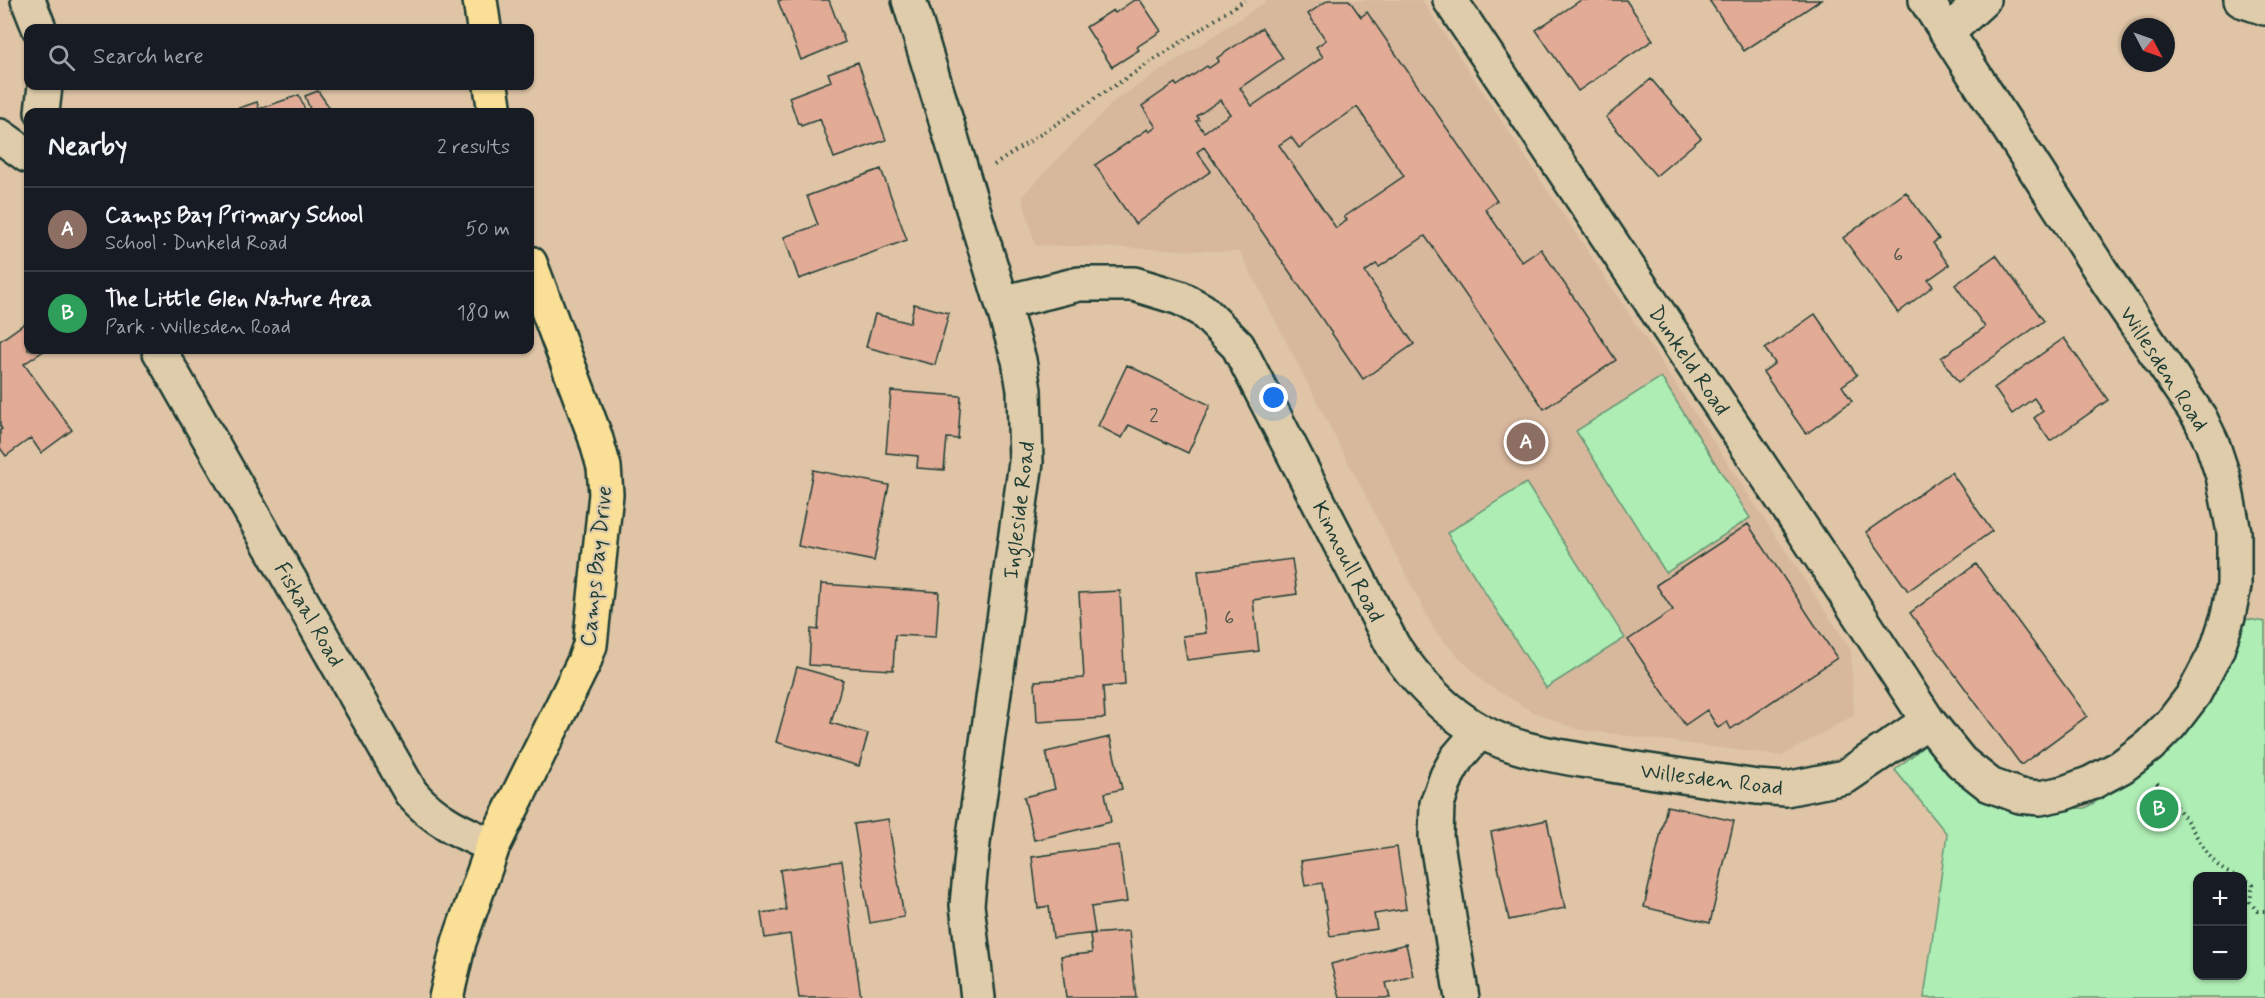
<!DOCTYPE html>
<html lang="en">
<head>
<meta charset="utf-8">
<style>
  body { margin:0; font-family:Mynerve,sans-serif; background:#20242c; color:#f1f3f6 }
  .controls { position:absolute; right:18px; bottom:18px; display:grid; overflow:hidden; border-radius:12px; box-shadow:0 2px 4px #0004 }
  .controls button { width:54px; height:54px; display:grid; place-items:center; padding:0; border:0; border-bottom:2px solid #363941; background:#171b24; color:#f1f3f6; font:30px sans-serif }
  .compass { position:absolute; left:2121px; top:18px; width:54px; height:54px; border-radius:50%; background:#171b24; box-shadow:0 2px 4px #0004; rotate:131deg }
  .you { position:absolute; left:1274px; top:398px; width:21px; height:21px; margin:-15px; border:4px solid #fff; border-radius:50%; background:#1a73e8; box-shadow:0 0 0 9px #1a73e833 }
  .badge { display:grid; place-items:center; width:39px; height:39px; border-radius:50%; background:#1f6fb2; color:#fff; font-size:20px; font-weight:700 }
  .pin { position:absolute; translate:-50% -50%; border:3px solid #fff; box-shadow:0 2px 6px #0006 }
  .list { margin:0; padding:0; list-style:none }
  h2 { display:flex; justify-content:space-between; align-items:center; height:78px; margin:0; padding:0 24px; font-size:26px }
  h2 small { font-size:20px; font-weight:400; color:#9ea1a6 }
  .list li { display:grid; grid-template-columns:39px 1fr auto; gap:18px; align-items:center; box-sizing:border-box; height:84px; padding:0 24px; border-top:2px solid #363941 }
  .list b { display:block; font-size:22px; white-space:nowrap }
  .list p { margin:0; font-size:20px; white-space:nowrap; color:#9ea1a6 }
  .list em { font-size:20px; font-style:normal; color:#9ea1a6 }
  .icon { flex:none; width:33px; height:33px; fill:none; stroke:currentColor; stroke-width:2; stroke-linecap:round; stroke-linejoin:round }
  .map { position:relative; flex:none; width:2265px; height:998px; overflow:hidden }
  .search { position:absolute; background:#171b24; box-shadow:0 2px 4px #0004; left:24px; top:24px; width:510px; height:66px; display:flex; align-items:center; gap:15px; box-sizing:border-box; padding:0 21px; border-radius:12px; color:#9ea1a6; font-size:22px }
  .panel { position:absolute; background:#171b24; box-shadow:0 2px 4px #0004; left:24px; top:108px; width:510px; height:246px; border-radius:12px }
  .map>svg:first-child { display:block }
  .built { fill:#d8b89d }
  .green { fill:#aeedb4; stroke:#669574; stroke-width:1.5; fill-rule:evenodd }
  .building { fill:#e1ab96; stroke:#1f3d34; stroke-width:1.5; fill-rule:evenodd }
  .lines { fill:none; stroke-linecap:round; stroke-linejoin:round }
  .street-casing { stroke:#1f3d34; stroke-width:38 }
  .primary-casing { stroke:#1f3d34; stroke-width:38 }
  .path { stroke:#1f3d34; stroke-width:4; stroke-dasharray:1.5 4.5; stroke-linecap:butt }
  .street { stroke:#deccaa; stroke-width:33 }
  .primary { stroke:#fadf96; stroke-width:33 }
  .labels { text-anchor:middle; stroke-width:4.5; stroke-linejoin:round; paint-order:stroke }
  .number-label { font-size:20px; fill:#50584c }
  .street-label { font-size:22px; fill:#1f3d34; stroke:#deccaa }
</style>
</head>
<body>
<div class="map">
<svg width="2265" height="998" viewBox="0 0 2265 998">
  <rect width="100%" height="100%" fill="#dfc5a6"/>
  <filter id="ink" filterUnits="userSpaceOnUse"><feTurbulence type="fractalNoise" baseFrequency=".0167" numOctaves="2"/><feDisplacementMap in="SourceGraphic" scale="12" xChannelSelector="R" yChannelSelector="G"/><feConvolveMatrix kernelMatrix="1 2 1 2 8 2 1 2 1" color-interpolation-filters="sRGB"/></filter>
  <g filter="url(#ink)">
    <path class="built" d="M1268 0H1422L1851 650 1854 715 1782 756 1576 729 1533 712 1483 682 1436 633 1240 252 1035 245 1022 196 1114 101Z"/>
    <path class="green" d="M1661 377 1750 518 1666 573 1576 431Z
      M1526 483 1625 638 1546 688 1447 533Z
      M2247 619 2265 622V998H1924L1947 834 1895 770 1929 742 2020 810 2085 808 2127 784 2161 753 2206 705 2230 661ZM2198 876H2242V976H2198Z"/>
    <path class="building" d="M781 0H829L845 42 801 60 778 1Z
      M1134 0H1140L1161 31 1137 47 1139 50 1112 67 1086 27 1113 10 1115 13Z
      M1328 0H1349L1361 17 1367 12 1497 201 1485 209 1522 262 1541 249 1616 360 1544 409 1425 236 1379 267 1376 264 1365 272 1414 344 1363 379 1204 147 1197 152 1211 171 1135 224 1095 165 1148 129 1149 132 1156 127 1142 106 1175 83 1177 86 1207 66 1209 68 1219 61 1217 58 1262 28 1283 58 1240 88 1252 106 1323 57 1316 47 1326 40 1308 14ZM1220 100 1230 114 1204 132 1196 121 1199 120 1197 116ZM1357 107 1404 176 1344 217 1347 220 1336 228 1279 145 1291 137 1299 148Z
      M1581 0H1626L1653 40 1578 91 1536 30Z
      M1709 0H1821L1744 51Z
      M858 62 886 140 834 158 820 119 801 126 800 123 798 124 789 97 831 81 828 73Z
      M1651 79 1701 138 1656 176 1606 117Z
      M318 91 327 104 332 112H311L305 96Z
      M299 95 306 112H227L257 102 259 109Z
      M881 169 907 240 799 279 784 237 818 225 807 196Z
      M1906 192 1939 239 1933 243 1949 265 1928 280 1933 286 1898 313 1843 238Z
      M1996 255 2044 321 1958 382 1941 358 1985 327 1955 285Z
      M914 304 949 313 935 365 866 347 875 314 910 323Z
      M1815 314 1857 375 1842 386 1852 401 1806 434 1763 372 1775 363 1765 349Z
      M28 321V350H45L24 364 72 430 41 453 31 438 6 456 0 448V430L2 429 0 426V341Z
      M2064 338 2108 400 2050 441 2034 418 2043 411 2034 398 2012 414 1994 388Z
      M1127 365 1210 405 1188 453 1129 425 1122 438 1098 426Z
      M891 391 961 396 958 439 947 438 944 470 917 468 918 456 886 453Z
      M813 470 889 485 874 561 798 546Z
      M1951 472 1992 531 1908 591 1866 532Z
      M1748 524 1837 658 1731 729 1727 722 1718 728 1707 710 1685 725 1628 640 1673 610 1656 585Z
      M1292 559 1297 594 1253 600 1259 651 1187 660 1183 636 1206 633 1198 571Z
      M1976 564 2087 716 2021 765 1910 613Z
      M821 584 939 592 936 637 895 635 893 670 809 665 811 629 818 630Z
      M1120 591 1125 685 1103 687 1105 718 1037 722 1035 681 1084 678 1079 593Z
      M797 667 843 680 831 723 868 734 859 766 776 742Z
      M1110 737 1122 789 1105 793 1111 822 1034 840 1024 797 1055 789 1046 752Z
      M1667 806 1734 821 1710 923 1644 907Z
      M888 819 904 917 870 923 854 824Z
      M1547 820 1565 908 1509 920 1491 832Z
      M1119 845 1127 902 1091 907 1095 933 1053 938 1049 906 1038 908 1032 857Z
      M1397 847 1406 909 1374 914 1377 929 1330 936 1322 883 1305 886 1301 861Z
      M842 861 861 998H799L790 934 765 938 761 913 786 910 780 870Z
      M1129 931 1136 998H1066L1061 956 1092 953 1090 934Z
      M1406 944 1413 976 1386 983 1390 998H1340L1331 964Z"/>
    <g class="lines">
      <defs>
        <path id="street" d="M28 0 39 28
          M909 0 1002 303 1019 360 1024 390 1026 462 973 843 967 905 978 998
          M1450 0 1843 590 1928 721 1961 762 1990 785 2020 796 2040 798 2064 793 2091 783 2121 767 2149 746 2171 724 2194 694 2217 650 2228 616 2234 586V532L2223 476 2212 443 2200 418 2110 285 1926 0
          M2241 0 2265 8
          M1948 32 1983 0
          M42 112 45 86
          M0 136 28 156
          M1002 303 1079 284H1134L1180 298 1202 310 1238 346 1393 646C1415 679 1444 711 1480 731 1516 751 1559 756 1599 763 1652 772 1704 779 1757 787L1786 789 1845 777 1928 721
          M159 350 411 793C434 820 461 832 493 846
          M1462 998 1436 837 1437 804 1447 776 1457 758 1480 731"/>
        <path id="primary" d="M480 0 484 28
          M491 86 495 112
          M446 998 459 942 493 846 584 662 590 645 606 494 604 467 595 436 530 263"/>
      </defs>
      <use href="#street" class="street-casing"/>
      <use href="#primary" class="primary-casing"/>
      <path class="path" d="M994 165 1245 0
        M2157 783C2167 796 2178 808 2187 821 2201 841 2212 870 2237 876
        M2242 878 2253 884 2250 902 2257 911H2265"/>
      <use href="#street" class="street"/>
      <use href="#primary" class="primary"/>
    </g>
  </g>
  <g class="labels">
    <g class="number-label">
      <text x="1898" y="261">6</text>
      <text x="1154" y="422">2</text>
      <text x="1229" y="624">6</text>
    </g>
    <g class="street-label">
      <text transform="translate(1690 360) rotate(56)" y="8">Dunkeld Road</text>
      <text transform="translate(2165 368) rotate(57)" y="8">Willesden Road</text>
      <text transform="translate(1018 510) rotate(-83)" y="8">Ingleside Road</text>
      <text transform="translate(1349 561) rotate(63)" y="8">Kinnoull Road</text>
      <text transform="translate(595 566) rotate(-84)" y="8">Camps Bay Drive</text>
      <text transform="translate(310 614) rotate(60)" y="8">Fiskaal Road</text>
      <text transform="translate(1712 778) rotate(7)" y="8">Willesden Road</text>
    </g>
  </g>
</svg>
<div class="controls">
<button>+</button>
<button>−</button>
</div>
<svg class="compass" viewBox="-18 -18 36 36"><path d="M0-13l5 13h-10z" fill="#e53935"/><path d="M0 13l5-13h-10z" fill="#9ea1a6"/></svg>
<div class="you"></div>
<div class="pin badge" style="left:1526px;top:442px;background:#8d6e63">A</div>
<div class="pin badge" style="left:2159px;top:809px;background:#2e9e5b">B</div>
<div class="search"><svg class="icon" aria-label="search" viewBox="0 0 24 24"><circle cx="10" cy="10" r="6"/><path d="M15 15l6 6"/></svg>Search here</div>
<section class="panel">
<h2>Nearby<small>2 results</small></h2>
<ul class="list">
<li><span class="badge" style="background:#8d6e63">A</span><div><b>Camps Bay Primary School</b><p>School · Dunkeld Road</p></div><em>50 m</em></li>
<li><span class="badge" style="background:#2e9e5b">B</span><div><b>The Little Glen Nature Area</b><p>Park · Willesden Road</p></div><em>180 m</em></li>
</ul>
</section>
</div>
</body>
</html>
